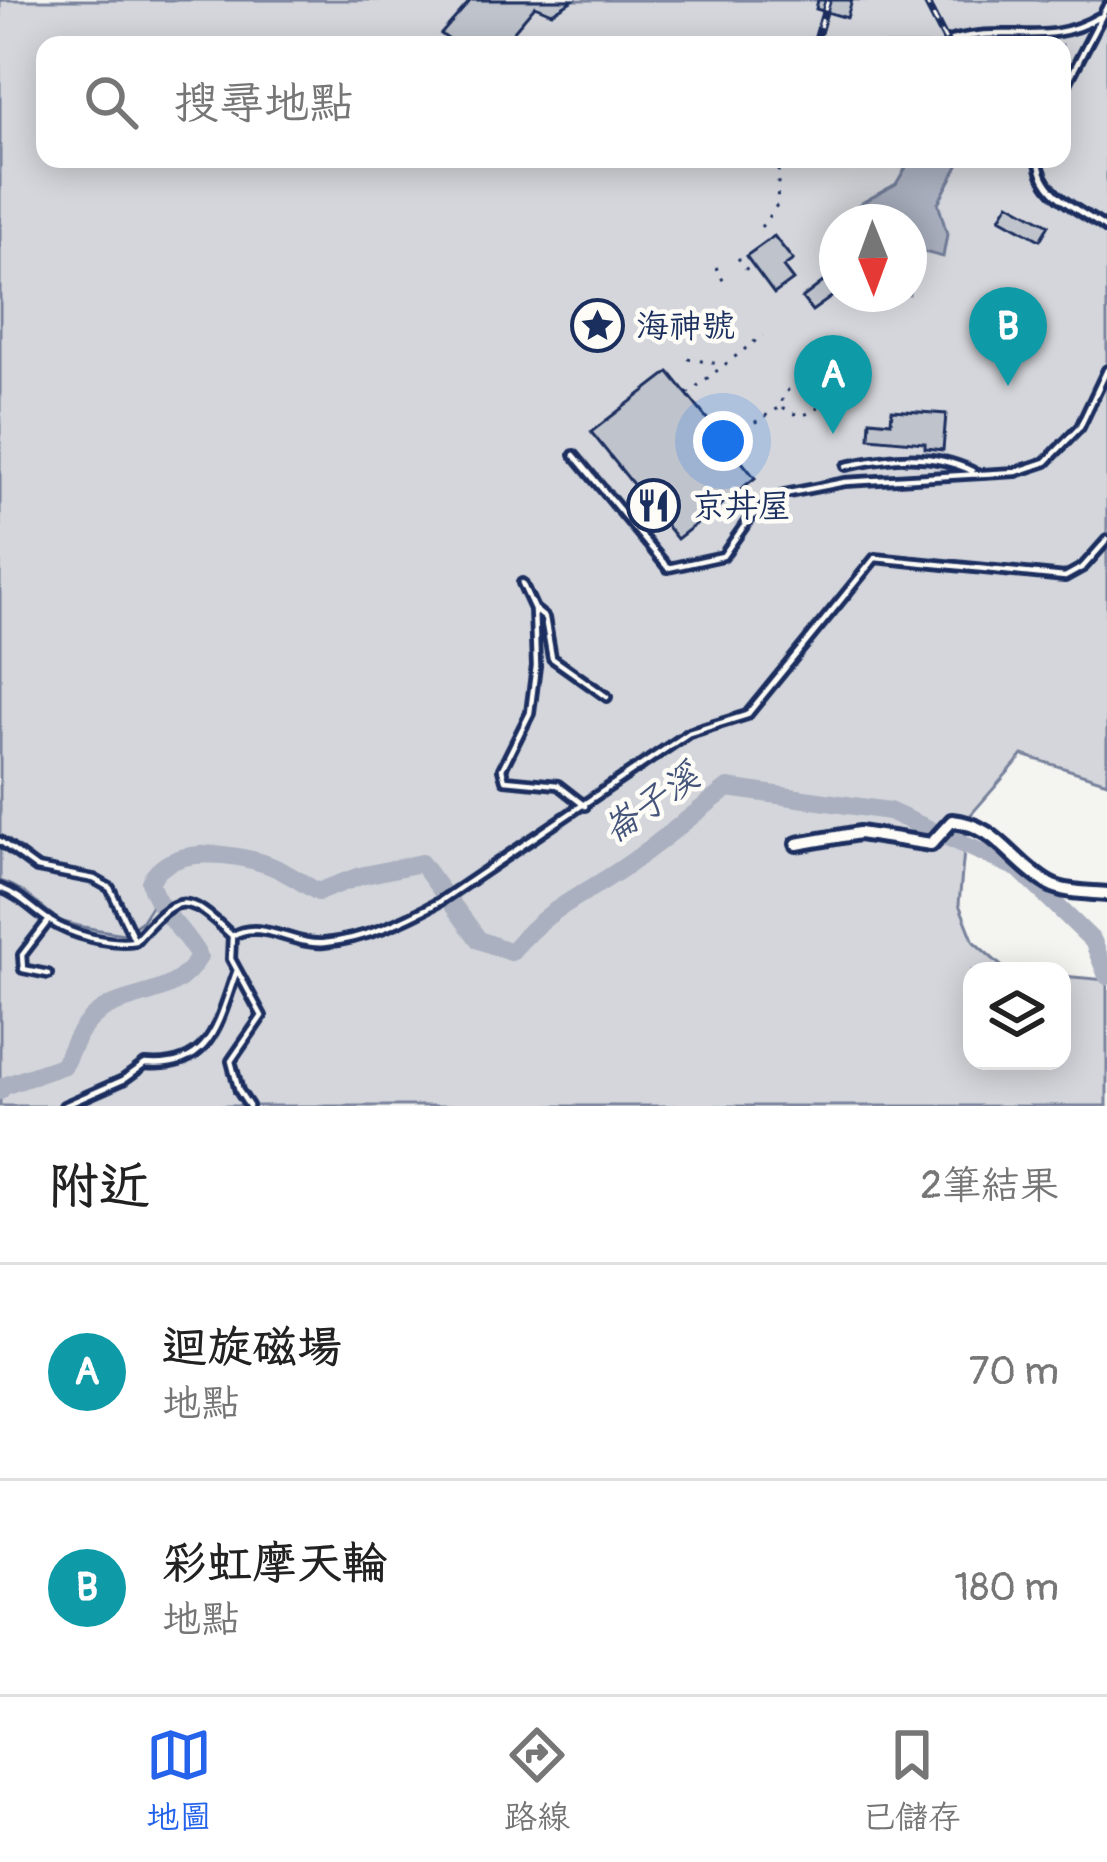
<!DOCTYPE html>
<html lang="zh-TW">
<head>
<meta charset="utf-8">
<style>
  body { margin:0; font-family:Pangolin,"LXGW WenKai TC",sans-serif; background:#f2f2f2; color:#222 }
  .controls { position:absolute; right:36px; bottom:36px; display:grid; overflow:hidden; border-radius:24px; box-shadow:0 6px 30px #0003 }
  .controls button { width:108px; height:108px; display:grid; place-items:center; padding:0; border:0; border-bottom:3px solid #e0e0e0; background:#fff; color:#222; font:60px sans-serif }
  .compass { position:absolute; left:819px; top:204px; width:108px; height:108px; border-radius:50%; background:#fff; box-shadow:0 6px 30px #0003; rotate:179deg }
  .you { position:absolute; left:723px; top:441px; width:42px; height:42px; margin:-30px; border:9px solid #fff; border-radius:50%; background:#1a73e8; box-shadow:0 0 0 18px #1a73e833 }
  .badge { display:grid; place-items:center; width:78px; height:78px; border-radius:50%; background:#2563eb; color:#fff; font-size:39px; font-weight:700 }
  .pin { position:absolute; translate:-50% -99px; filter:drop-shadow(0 3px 6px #0008) }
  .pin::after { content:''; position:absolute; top:63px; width:42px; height:36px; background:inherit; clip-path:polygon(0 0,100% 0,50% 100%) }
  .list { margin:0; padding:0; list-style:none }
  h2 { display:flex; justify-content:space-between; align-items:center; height:156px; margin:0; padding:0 48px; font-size:51px }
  h2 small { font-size:39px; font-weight:400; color:#767676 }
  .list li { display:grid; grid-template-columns:78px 1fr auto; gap:36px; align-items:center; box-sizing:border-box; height:216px; padding:0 48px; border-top:3px solid #e0e0e0 }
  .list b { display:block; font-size:45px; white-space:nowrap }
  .list p { margin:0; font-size:39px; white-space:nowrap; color:#767676 }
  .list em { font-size:39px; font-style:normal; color:#767676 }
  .icon { flex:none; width:66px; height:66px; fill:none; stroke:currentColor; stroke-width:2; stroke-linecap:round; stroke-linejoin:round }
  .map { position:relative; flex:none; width:1107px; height:1106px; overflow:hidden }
  .search { position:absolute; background:#fff; box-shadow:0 6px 30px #0003; left:36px; right:36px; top:36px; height:132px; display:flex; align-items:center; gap:30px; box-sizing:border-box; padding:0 42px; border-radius:24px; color:#767676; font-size:45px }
  .sheet { height:588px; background:#fff }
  nav { display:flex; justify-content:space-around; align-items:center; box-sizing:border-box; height:168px; border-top:3px solid #e0e0e0; background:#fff; font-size:33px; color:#767676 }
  nav a { display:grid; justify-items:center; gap:6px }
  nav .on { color:#2563eb }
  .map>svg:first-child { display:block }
  .green { fill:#d4d6db; stroke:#78829c; stroke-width:3; fill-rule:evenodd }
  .water { fill:#aab0bf; stroke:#717c98; stroke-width:3 }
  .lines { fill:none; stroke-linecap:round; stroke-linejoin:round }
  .stream { stroke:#717c98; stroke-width:3 }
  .river { stroke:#aab0bf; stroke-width:18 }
  .building { fill:#bfc3cc; stroke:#1b2f5e; stroke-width:3 }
  .service-casing { stroke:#1b2f5e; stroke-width:14 }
  .minor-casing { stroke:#1b2f5e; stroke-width:20 }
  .path { stroke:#1b2f5e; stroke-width:3; stroke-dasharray:3 9; stroke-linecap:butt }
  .service { stroke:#fdfcf7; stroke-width:4.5 }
  .minor { stroke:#fdfcf7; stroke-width:10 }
  .rail-casing { stroke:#1b2f5e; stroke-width:8 }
  .rail { stroke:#fdfcf7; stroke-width:3; stroke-dasharray:9; stroke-linecap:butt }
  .labels { text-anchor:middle; stroke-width:9; stroke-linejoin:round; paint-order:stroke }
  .poi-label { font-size:33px; fill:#1b2f5e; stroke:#fdfcf7; text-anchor:start }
  .water-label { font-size:36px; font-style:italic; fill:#46567b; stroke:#fdfcf7 }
</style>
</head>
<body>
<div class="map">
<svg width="1107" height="1106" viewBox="0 0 1107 1106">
  <rect width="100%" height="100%" fill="#f4f4f1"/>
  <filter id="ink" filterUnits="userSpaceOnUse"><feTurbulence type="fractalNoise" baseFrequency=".00833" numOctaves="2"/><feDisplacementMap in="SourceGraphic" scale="24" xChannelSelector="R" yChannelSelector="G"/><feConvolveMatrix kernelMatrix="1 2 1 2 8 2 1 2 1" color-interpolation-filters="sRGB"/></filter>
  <g filter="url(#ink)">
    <path class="green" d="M0 0H1107V782L1023 755 967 819 959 904 974 942 1007 971H972V1061H1062V976L1107 980V1106H0ZM45 45H1062V159H45ZM837 222H909V294H837Z"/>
    <path class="water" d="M911 159H952L959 164 938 203 947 234 943 257 909 248V222H861L858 205 896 184Z"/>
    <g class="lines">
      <path class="stream" d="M0 881C24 888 38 905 57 919 67 926 108 931 123 934L141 922 155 900"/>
      <path class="river" d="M947 837 1019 869 1093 941 1107 976
        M452 904 479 940 511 952C550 906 576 900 623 868 659 844 693 814 728 788L889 811 931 830
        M0 1091 4 1086 64 1065C72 1047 79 1029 94 1016 128 988 173 1002 199 957 184 929 158 912 150 882 170 844 232 853 266 864 284 870 302 883 318 892L360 876 421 863 441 890"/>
    </g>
    <path class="building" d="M471 0H573L552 13 535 6 502 45H456L441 34Z
      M818 0H852L847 18 816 9Z
      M1009 203 1049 225 1040 240 1000 218Z
      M774 236 793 260 783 267 793 280 774 294 746 256Z
      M827 279 837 293 812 311 802 298Z
      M669 372 755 478 677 539 591 432Z
      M892 410 946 414 943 450 925 448V443L869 438 870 420 891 422Z"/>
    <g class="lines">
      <defs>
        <path id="service" d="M949 41C1008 23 1045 49 1099 17
          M1062 93 1107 6
          M1039 159C1040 196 1081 210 1107 229
          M574 455 668 568 723 556 749 519 784 494 845 482 1016 472 1046 462 1080 427 1107 370
          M846 466C889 457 930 451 972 471
          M522 583 534 609
          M585 806 558 785 505 780 502 769 530 713 536 666 534 609 545 618 552 658 607 697
          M0 841 37 868 94 879 110 888 135 941C177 894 185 890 232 936
          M0 888C20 895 32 909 50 921 71 935 110 945 135 941
          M48 974 23 969 22 955 49 920
          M64 1106 123 1080 145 1064C212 1070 218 1022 237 970
          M249 1106 239 1091 231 1061 262 1016 231 959 232 936C260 918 293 946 324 943 365 939 404 921 439 902L689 733 747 715 875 558 1065 577 1083 567 1107 540"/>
        <path id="minor" d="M797 844 859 833 931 844 952 821C997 825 1012 863 1049 884 1065 893 1088 892 1107 894"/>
      </defs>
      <use href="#service" class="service-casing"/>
      <use href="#minor" class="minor-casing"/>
      <path class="path" d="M761 227 777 205 779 159
        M738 258 748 271
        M716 267 726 286
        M688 359 720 364
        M687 394 763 335
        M783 407C797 419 810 416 822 404
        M724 441 782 406V397L794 383 807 381"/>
      <use href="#service" class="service"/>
      <use href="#minor" class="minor"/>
      <defs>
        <path id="rail" d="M925 0 948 45
          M815 45 828 0"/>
      </defs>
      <use href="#rail" class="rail-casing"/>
      <use href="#rail" class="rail"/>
    </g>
  </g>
  <defs>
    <symbol id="sight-ring" viewBox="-11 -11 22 22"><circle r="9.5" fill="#fdfcf7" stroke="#1b2f5e" stroke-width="1.5"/><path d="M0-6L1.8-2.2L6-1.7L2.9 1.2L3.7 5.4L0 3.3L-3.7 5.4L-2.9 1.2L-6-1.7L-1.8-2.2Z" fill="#1b2f5e"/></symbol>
    <symbol id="restaurant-ring" viewBox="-11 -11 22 22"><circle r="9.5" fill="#fdfcf7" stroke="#1b2f5e" stroke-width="1.5"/><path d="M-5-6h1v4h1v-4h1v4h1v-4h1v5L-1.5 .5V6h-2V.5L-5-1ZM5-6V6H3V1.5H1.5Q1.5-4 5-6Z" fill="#1b2f5e"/></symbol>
  </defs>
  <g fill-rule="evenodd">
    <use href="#sight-ring" x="568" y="296" width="59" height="59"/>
    <use href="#restaurant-ring" x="624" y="476" width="59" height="59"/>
  </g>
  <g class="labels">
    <g class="poi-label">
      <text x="636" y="337">海神號</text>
      <text x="692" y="517">京丼屋</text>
    </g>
    <g class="water-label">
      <text transform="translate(650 802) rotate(-35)" y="13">崙子溪</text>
    </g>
  </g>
</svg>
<div class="controls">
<button><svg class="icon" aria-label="layers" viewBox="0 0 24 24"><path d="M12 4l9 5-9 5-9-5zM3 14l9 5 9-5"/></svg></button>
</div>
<svg class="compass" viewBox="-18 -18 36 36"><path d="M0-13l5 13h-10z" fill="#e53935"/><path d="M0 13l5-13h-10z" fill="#767676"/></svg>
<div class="you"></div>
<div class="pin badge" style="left:833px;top:434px;background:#0f9aa8">A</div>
<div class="pin badge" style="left:1008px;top:386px;background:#0f9aa8">B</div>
<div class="search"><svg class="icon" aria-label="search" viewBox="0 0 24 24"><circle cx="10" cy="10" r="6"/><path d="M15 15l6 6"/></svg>搜尋地點</div>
</div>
<section class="sheet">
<h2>附近<small>2筆結果</small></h2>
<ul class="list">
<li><span class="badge" style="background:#0f9aa8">A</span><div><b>迴旋磁場</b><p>地點</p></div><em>70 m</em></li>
<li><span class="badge" style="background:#0f9aa8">B</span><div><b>彩虹摩天輪</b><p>地點</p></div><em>180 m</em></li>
</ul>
</section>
<nav>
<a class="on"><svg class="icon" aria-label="map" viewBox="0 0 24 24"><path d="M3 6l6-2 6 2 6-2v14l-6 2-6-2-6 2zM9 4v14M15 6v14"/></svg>地圖</a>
<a><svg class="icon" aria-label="directions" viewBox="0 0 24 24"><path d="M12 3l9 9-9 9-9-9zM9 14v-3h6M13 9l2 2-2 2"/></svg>路線</a>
<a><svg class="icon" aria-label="saved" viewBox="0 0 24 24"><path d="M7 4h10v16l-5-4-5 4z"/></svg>已儲存</a>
</nav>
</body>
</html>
